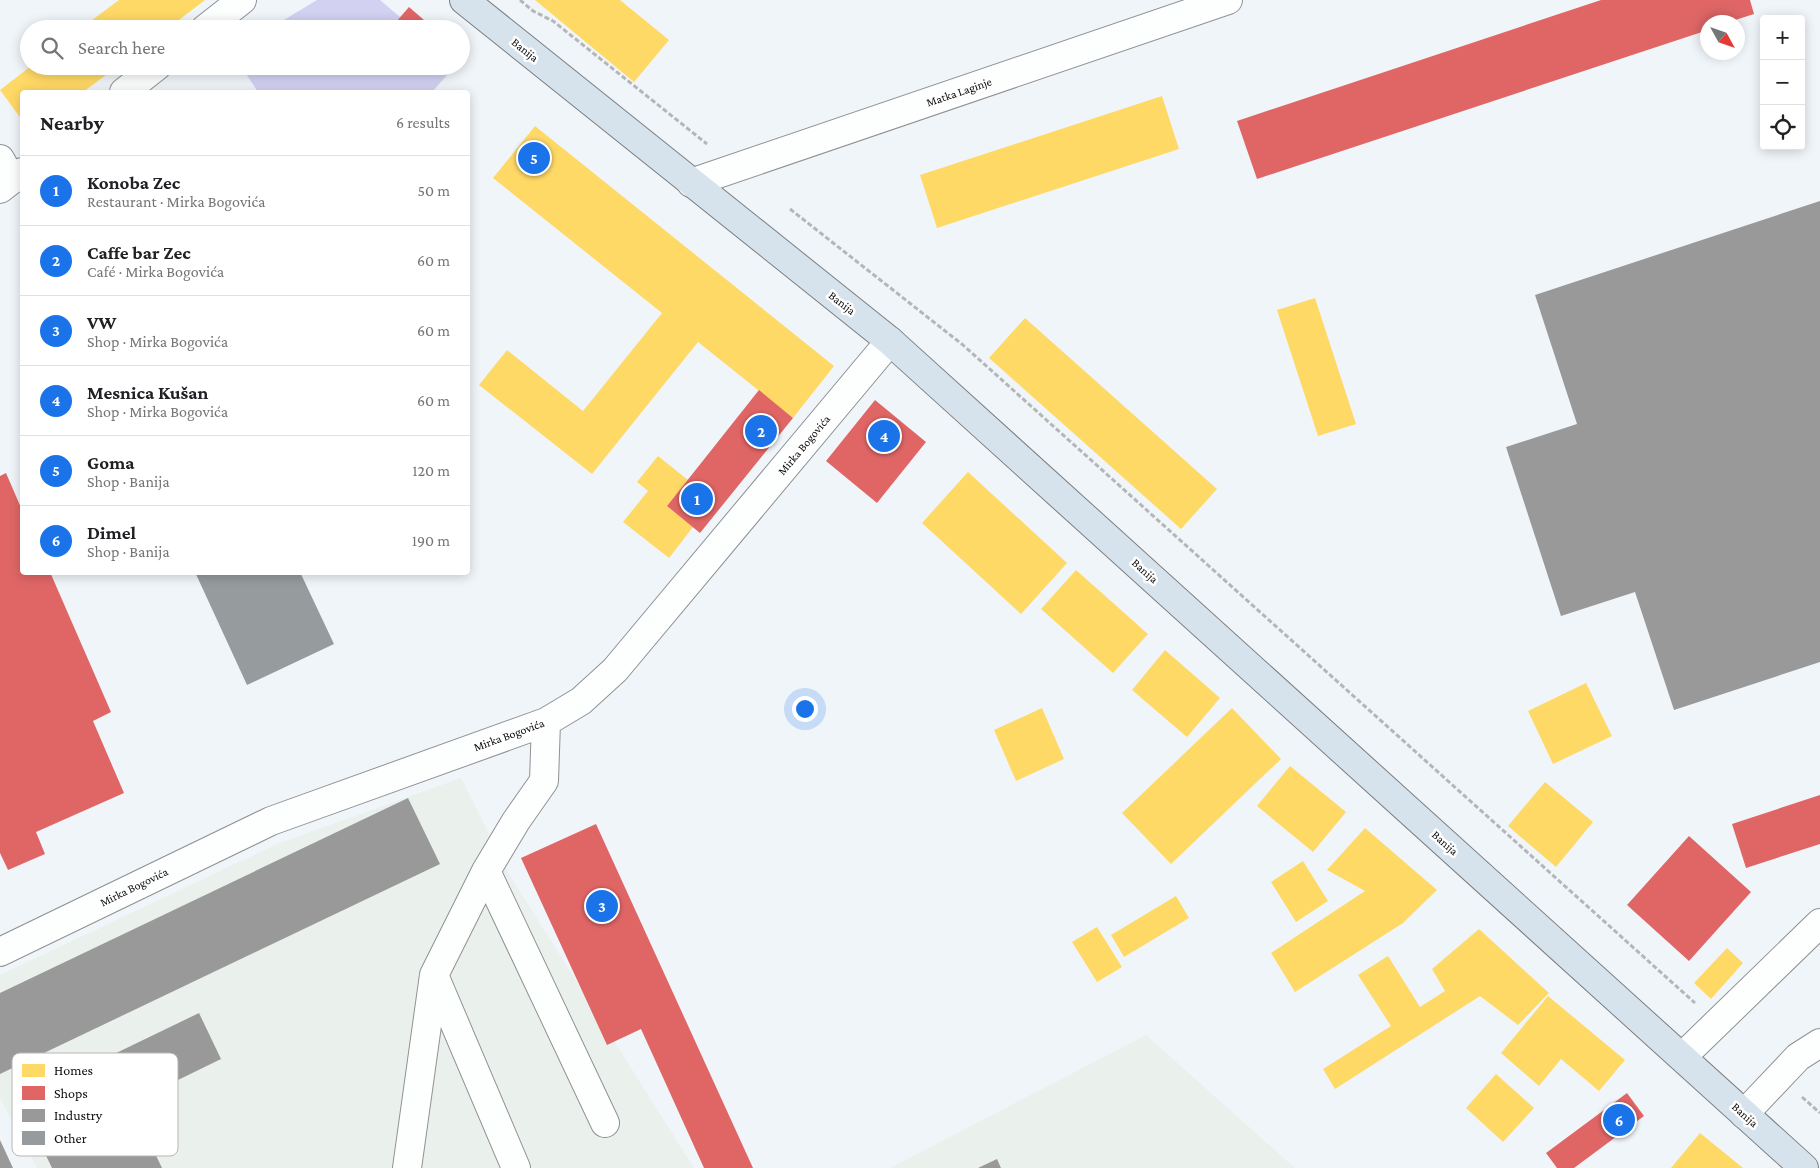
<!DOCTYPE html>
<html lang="en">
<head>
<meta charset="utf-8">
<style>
  body { margin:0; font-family:"Crimson Pro",serif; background:#f6f6f6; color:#202124 }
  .controls { position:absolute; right:15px; top:15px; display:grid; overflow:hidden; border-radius:5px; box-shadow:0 2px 12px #0003 }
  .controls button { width:45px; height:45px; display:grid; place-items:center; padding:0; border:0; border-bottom:1px solid #e0e0e0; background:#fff; color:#202124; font:25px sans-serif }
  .compass { position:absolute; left:1700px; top:15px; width:45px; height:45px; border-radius:50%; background:#fff; box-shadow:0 2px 12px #0003; rotate:130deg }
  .you { position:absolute; left:804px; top:708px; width:18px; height:18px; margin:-12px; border:4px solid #fff; border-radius:50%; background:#1a73e8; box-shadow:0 0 0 8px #1a73e833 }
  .badge { display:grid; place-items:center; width:32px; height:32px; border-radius:50%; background:#1a73e8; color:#fff; font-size:16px; font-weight:700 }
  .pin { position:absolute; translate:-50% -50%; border:2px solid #fff; box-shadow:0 1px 5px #0006 }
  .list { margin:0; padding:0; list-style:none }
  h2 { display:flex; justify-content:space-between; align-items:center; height:65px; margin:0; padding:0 20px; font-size:21px }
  h2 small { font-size:16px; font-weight:400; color:#757577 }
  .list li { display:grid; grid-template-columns:32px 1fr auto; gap:15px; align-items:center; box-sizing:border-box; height:70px; padding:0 20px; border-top:1px solid #e0e0e0 }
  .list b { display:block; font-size:19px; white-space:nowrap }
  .list p { margin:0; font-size:16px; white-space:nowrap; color:#757577 }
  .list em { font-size:16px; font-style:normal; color:#757577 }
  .icon { flex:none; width:28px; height:28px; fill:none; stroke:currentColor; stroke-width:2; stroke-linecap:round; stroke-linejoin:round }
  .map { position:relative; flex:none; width:1820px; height:1168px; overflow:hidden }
  .search { position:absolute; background:#fff; box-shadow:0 2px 12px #0003; left:20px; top:20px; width:450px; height:55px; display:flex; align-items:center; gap:12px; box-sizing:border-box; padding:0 18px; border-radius:28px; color:#757577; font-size:19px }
  .panel { position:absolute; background:#fff; box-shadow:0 2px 12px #0003; left:20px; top:90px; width:450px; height:485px; border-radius:5px }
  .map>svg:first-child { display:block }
  .industrial { fill:#eaf0ec }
  .green { fill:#d2d1f2 }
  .homes { fill:#ffd966 }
  .shops { fill:#e06666 }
  .industry { fill:#999 }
  .building { fill:#969b9d }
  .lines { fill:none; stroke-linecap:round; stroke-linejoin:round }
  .minor-casing { stroke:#8f9193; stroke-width:30 }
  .major-casing { stroke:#7c7e80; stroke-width:30 }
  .path { stroke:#b5b6b7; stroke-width:3; stroke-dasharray:5 2.5; stroke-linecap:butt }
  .minor { stroke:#fdfefe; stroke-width:28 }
  .major { stroke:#d6e3ec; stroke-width:28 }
  .labels { text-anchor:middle; stroke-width:5; stroke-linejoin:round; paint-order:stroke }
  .street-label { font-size:12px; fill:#0c0c0c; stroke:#fff }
  .key { fill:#fff; stroke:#b6b6b6; stroke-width:1 }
  .key-label { font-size:14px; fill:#0c0c0c }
</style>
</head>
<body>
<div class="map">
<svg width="1820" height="1168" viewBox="0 0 1820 1168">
  <rect width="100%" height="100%" fill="#f0f5fa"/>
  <path class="industrial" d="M461 778 509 874 694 1168H37L0 1098V975L277 844Z
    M1146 1035 1295 1168H890Z"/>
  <path class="green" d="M317 0H380L414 29H269Z
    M241 66H455L432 92H258Z"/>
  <path class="homes" d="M119 0H205L167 29H80Z
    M535 0H620L669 40 634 82Z
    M31 66H118L83 92H22V120L0 90Z
    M1162 96 1179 149 937 228 920 175Z
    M535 126 834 366 793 418 698 342 592 474 479 385 507 350 583 411 662 313 493 178Z
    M1315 298 1356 424 1318 436 1277 310Z
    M1025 318 1217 489 1181 529 989 358Z
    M658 456 688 480 667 506 693 527 669 558 623 522 648 491 637 482Z
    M968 472 1067 563 1021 614 922 523Z
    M1076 570 1148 634 1113 673 1041 609Z
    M1165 650 1220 698 1187 737 1132 690Z
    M1586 683 1612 736 1553 764 1528 711Z
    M1042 708 1064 759 1016 781 994 730Z
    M1232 708 1281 759 1171 864 1122 813Z
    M1290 766 1346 812 1313 852 1257 806Z
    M1545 782 1593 822 1556 867 1508 826Z
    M1365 828 1437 890 1403 923 1295 992 1271 953 1365 891 1327 870Z
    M1303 861 1328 901 1296 922 1271 882Z
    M1176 896 1189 918 1124 957 1111 935Z
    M1097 927 1122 967 1097 982 1072 942Z
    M1479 929 1549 993 1518 1025 1480 996 1335 1089 1323 1069 1391 1026 1358 975 1388 956 1420 1007 1445 991 1432 969Z
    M1727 948 1743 963 1711 999 1694 983Z
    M1548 996 1625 1060 1599 1091 1561 1059 1539 1086 1501 1053Z
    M1496 1074 1534 1108 1503 1142 1466 1108Z
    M1700 1133 1743 1168H1671Z"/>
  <path class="shops" d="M1601 0H1750L1754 14 1729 22H1708V30L1257 179 1237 121Z
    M409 7 424 20 417 29H405L396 22Z
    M759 390 793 418 700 533 667 506Z
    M875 400 926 442 877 503 826 461Z
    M6 473 22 510V572H50L111 712 93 721 124 793 36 832 45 854 8 870 0 853V476Z
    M1820 795V844L1746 868 1732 824Z
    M596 824 753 1168H704L641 1029 607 1045 521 858Z
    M1689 836 1751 892 1689 961 1627 905Z
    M1627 1093 1644 1116 1574 1168H1557L1546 1153Z"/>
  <path class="industry" d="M1820 201V662L1674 710 1635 592 1561 616 1506 447 1577 424 1535 295Z
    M408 798 440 864 0 1074V993Z
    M199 1013 221 1059 131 1103 162 1168H52L19 1100Z
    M0 1140 13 1168H0Z
    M997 1159 1001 1168H978Z"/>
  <path class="building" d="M195 572H300L334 644 247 685Z"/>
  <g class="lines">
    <defs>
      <path id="minor" d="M205 29 242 0
        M124 92 157 66
        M0 159 12 180
        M691 183 1228 0
        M0 189 22 172
        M486 871 605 1123
        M0 952 271 821 546 722 581 701 615 670 890 341
        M434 975 516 1168
        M1682 1057 1820 923
        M1744 1114 1798 1057 1820 1043
        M407 1168 434 975 486 871 516 821 544 781 546 722"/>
      <path id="major" d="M464 0 890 341 1804 1168"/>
    </defs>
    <use href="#minor" class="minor-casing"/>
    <use href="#major" class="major-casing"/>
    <path class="path" d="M520 0 533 11 553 21 707 144
      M790 209 963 345 1695 1003
      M1802 1097 1820 1113"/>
    <use href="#minor" class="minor"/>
    <use href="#major" class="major"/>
  </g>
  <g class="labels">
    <g class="street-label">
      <text transform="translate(525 50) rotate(39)" y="4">Banija</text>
      <text transform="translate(959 92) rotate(-19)" y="4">Matka Laginje</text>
      <text transform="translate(842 303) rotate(38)" y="4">Banija</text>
      <text transform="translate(804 445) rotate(-50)" y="4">Mirka Bogovića</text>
      <text transform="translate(1145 571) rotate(42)" y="4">Banija</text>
      <text transform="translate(509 735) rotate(-20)" y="4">Mirka Bogovića</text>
      <text transform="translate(1445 843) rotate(42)" y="4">Banija</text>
      <text transform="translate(134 887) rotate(-26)" y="4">Mirka Bogovića</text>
      <text transform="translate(1745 1115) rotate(42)" y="4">Banija</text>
    </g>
  </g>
  <rect x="12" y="1053" width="166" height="103" rx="8" class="key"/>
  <rect x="22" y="1064" width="23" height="13" fill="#ffd966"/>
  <rect x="22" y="1086" width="23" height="14" fill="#e06666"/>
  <rect x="22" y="1109" width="23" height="13" fill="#999"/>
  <rect x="22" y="1131" width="23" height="14" fill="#969b9d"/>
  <g class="key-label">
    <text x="54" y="1075">Homes</text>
    <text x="54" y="1098">Shops</text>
    <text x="54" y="1120">Industry</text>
    <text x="54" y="1143">Other</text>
  </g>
</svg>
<div class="controls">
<button>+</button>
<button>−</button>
<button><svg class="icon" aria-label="locate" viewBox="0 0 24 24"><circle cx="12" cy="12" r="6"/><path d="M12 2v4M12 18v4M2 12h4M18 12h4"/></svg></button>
</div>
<svg class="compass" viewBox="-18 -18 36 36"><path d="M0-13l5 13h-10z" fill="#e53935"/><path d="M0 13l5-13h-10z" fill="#757577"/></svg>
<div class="you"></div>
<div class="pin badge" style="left:697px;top:499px">1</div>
<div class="pin badge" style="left:761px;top:431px">2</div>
<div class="pin badge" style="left:602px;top:906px">3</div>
<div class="pin badge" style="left:884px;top:436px">4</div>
<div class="pin badge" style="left:534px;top:158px">5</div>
<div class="pin badge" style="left:1619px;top:1120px">6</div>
<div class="search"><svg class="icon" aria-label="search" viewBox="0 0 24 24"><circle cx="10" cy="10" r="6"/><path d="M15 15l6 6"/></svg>Search here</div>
<section class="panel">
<h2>Nearby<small>6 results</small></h2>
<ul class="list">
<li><span class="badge">1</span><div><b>Konoba Zec</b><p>Restaurant · Mirka Bogovića</p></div><em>50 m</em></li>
<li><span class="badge">2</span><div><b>Caffe bar Zec</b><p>Café · Mirka Bogovića</p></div><em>60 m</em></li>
<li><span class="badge">3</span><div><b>VW</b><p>Shop · Mirka Bogovića</p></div><em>60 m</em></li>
<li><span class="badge">4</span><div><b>Mesnica Kušan</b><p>Shop · Mirka Bogovića</p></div><em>60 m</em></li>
<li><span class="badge">5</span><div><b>Goma</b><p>Shop · Banija</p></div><em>120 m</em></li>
<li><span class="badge">6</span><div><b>Dimel</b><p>Shop · Banija</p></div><em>190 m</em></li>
</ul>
</section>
</div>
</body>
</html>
